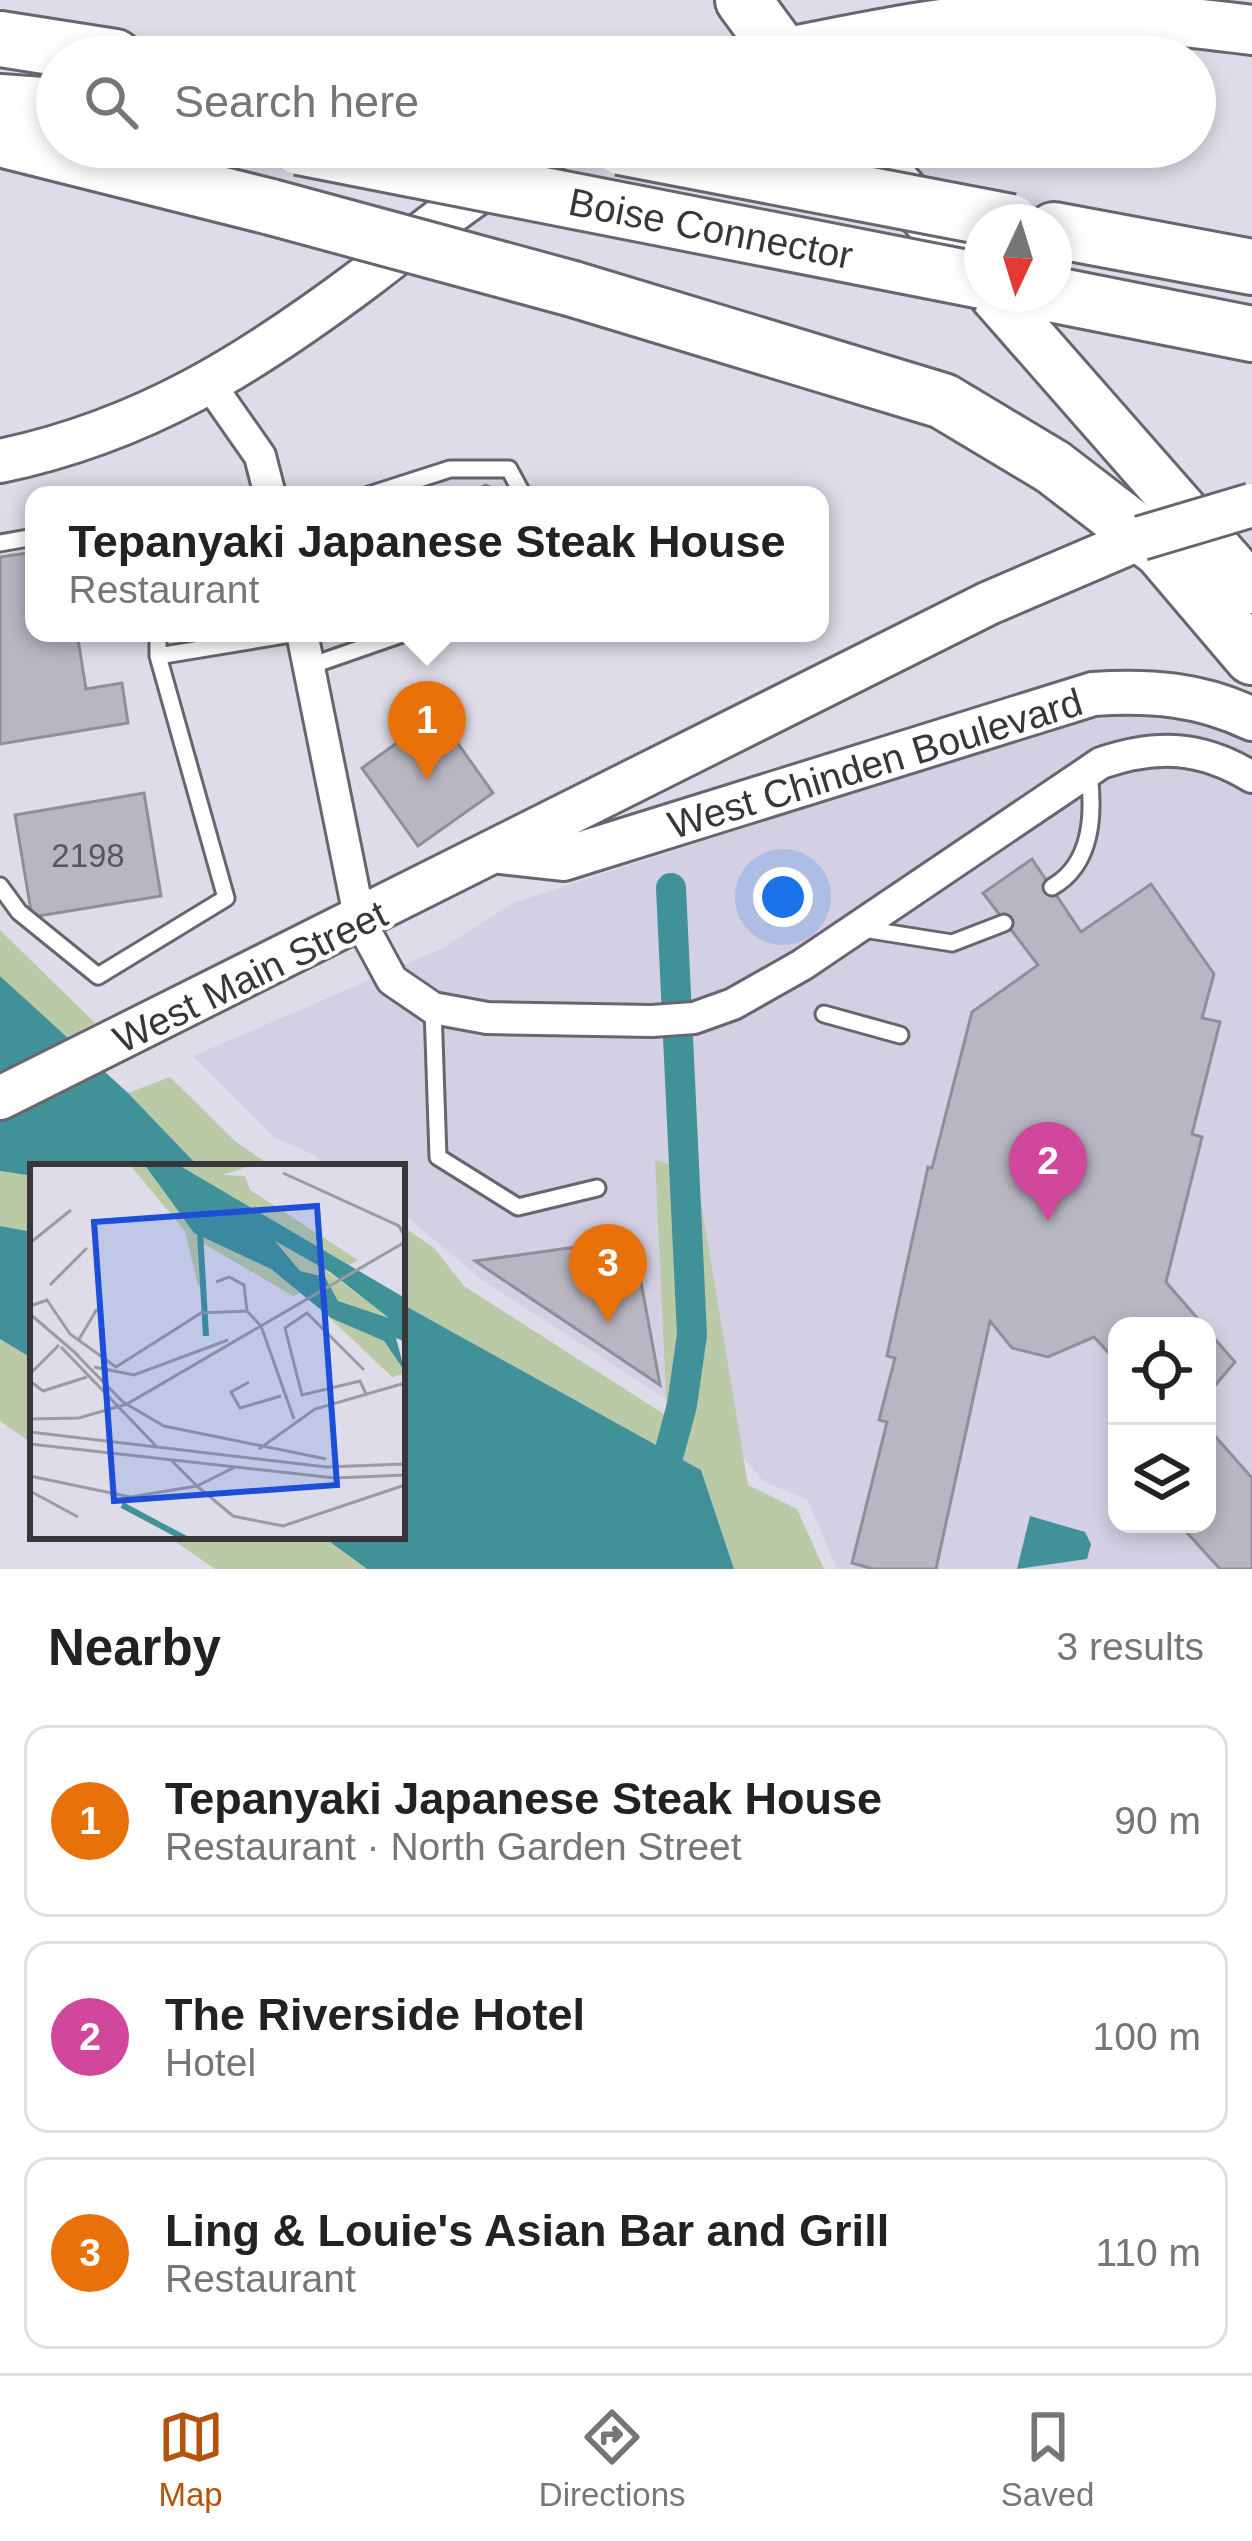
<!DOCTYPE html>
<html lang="en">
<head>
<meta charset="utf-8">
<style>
  body { margin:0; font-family:Arial,sans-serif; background:#f2f2f2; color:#222 }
  .controls { position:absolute; right:36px; bottom:36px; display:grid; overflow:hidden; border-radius:24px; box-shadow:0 6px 18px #0003 }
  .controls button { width:108px; height:108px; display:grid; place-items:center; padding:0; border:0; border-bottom:3px solid #e0e0e0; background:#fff; color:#222; font:60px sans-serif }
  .compass { position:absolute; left:964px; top:204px; width:108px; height:108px; border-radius:50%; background:#fff; box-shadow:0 6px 18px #0003; rotate:184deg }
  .you { position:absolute; left:783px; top:897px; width:42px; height:42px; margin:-30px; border:9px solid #fff; border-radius:50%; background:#1a73e8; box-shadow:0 0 0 18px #1a73e833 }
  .badge { display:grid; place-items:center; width:78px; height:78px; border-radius:50%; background:#b45309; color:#fff; font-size:39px; font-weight:700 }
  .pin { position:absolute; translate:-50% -99px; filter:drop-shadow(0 3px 6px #0008) }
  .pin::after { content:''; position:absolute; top:63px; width:42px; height:36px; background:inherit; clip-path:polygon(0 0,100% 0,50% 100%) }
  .popup { position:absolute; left:25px; top:486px; width:804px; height:156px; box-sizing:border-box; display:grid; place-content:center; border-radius:24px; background:#fff; filter:drop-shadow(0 3px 9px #0005); font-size:39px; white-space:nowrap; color:#767676 }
  .popup b { font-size:45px; color:#222 }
  .popup::after { content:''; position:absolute; left:50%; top:100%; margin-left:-24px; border:24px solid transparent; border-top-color:#fff }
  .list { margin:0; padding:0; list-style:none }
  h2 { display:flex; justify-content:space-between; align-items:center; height:156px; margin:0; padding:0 48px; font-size:51px }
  h2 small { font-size:39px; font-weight:400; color:#767676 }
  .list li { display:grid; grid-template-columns:78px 1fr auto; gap:36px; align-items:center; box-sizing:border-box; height:192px; margin:0 24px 24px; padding:0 24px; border:3px solid #e0e0e0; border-radius:24px }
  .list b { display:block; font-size:45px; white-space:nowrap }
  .list p { margin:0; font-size:39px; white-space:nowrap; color:#767676 }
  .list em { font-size:39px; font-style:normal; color:#767676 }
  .icon { flex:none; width:66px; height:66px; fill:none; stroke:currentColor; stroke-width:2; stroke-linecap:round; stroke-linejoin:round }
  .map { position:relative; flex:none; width:1252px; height:1569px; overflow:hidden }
  .search { position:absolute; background:#fff; box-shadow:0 6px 18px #0003; left:36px; right:36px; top:36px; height:132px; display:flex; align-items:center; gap:30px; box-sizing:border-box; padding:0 42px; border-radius:66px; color:#767676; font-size:45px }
  .sheet { height:804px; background:#fff }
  nav { display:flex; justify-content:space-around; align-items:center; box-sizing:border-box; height:168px; border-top:3px solid #e0e0e0; background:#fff; font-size:33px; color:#767676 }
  nav a { display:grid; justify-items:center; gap:6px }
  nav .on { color:#b45309 }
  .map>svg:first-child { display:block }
  .built { fill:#d4d0e3; fill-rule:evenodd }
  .green { fill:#bbcaa6 }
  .water { fill:#409298 }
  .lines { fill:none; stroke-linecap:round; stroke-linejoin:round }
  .canal { stroke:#409298; stroke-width:30 }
  .building { fill:#b8b6c2; stroke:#908e99; stroke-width:3 }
  .service-casing { stroke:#686570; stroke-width:21 }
  .minor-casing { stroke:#686570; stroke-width:36 }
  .secondary-casing { stroke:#686570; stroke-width:48 }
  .primary-casing { stroke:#686570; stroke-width:54 }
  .motorway-casing { stroke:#686570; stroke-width:60 }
  .service { stroke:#fff; stroke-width:15 }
  .minor { stroke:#fff; stroke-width:30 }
  .secondary { stroke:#fff; stroke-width:42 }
  .primary { stroke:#fff; stroke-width:48 }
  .motorway { stroke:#fff; stroke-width:54 }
  .secondary-bridge-casing { stroke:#686570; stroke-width:48; stroke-linecap:butt }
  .motorway-bridge-casing { stroke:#686570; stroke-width:60; stroke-linecap:butt }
  .secondary-bridge { stroke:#fff; stroke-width:42 }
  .motorway-bridge { stroke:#fff; stroke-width:54 }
  .labels { text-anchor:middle; stroke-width:9; stroke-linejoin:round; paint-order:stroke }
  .number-label { font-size:33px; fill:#57565d }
  .street-label { font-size:39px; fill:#37363b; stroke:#fff }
  .inset-river { fill:none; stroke:#409298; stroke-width:6 }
  .inset-road { fill:none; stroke:#9c9aa3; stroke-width:3 }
  .view { fill:#1d4ed8; fill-opacity:0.15; stroke:#1d4ed8; stroke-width:6 }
  .inset-edge { fill:none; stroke:#37363b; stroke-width:6 }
</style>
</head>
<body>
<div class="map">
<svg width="1252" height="1569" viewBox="0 0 1252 1569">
  <rect width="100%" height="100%" fill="#dfdce9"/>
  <path class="built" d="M1120 716 1206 723 1252 745V1569H837L807 1499 764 1482 729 1440 482 1280 402 1213V1167H325L314 1155 275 1138 193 1056 441 949 513 903 1061 725ZM1117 1326H1207V1524H1117Z"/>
  <path class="green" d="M0 930 95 1023 66 1039 0 976Z
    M170 1077 235 1141 272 1167H199L128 1093Z
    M655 1160 696 1172 748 1485 797 1509 824 1569H734L701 1470 402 1304V1226L434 1248 464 1286 667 1416Z
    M0 1171 33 1176V1232L0 1226Z
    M0 1339 33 1359V1444L0 1421Z
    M167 1536H322L367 1569H215Z"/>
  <path class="water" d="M0 976 128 1093 199 1167H33V1176L0 1171Z
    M0 1226 33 1232V1359L0 1339Z
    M402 1304 701 1470 734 1569H367L322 1536H402Z
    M1030 1516 1085 1532 1091 1544 1087 1559 1017 1569Z"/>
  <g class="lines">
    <path class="canal" d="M638 1569 682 1405 692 1335 671 888"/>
  </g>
  <path class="building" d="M486 485 507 495H466Z
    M34 552V633H77L86 689 122 683 128 723 0 744V557Z
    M437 714 493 793 418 846 362 768Z
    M144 793 161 896 32 917 15 815Z
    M1032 859 1081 932 1151 884 1214 974 1202 1018 1220 1022 1192 1134 1202 1137 1166 1282 1204 1326H1117V1362L1094 1337 1048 1357 1012 1348 990 1321 936 1569H873L852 1563 887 1422 879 1420 895 1358 887 1356 928 1167 932 1168 972 1012 1038 965 983 893Z
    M633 1239 660 1385 475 1261Z
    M1207 1330 1235 1362 1207 1395Z
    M1207 1427 1252 1478V1569H1220L1179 1524H1207Z"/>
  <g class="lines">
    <defs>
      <path id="service" d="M369 495 450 469H509L523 495
        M0 543 34 537
        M158 656 297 633
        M310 666 405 633
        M0 886 19 912 98 976 226 898 158 656V633
        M1052 887C1093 864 1094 813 1089 772
        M857 928 952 943 1004 923
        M433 1008 438 1157 518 1207 597 1188
        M824 1014 900 1035"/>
      <path id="minor" d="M211 386 260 456 270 495
        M302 633 360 921 392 980 433 1008 487 1018 652 1021 694 1018 733 1004 802 965 1101 763C1157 744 1201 746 1252 777"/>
      <path id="secondary" d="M0 461C144 431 250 364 366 277 428 230 485 181 555 147
        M500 852 563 859 1093 694C1149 690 1201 694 1252 719
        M0 1098 989 603 1141 538"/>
      <path id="primary" d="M782 53C866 37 953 17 1039 16 1111 14 1181 21 1252 30
        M864 147 982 281
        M993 294 1252 589"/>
      <path id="motorway" d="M743 0 782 53
        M0 39 115 57
        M0 102 57 106
        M0 139 271 207
        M1054 230 1252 267
        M573 289 943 401 1053 467 1161 550 1252 657
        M1050 294 1252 334"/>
    </defs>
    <use href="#service" class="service-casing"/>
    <use href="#minor" class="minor-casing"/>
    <use href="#secondary" class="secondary-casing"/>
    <use href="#primary" class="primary-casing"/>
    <use href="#motorway" class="motorway-casing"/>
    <use href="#service" class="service"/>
    <use href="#minor" class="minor"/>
    <use href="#secondary" class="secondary"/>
    <use href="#primary" class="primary"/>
    <use href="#motorway" class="motorway"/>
    <defs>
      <path id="secondary-bridge" d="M1141 538 1252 505"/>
      <path id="motorway-bridge" d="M299 147 982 281
        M620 147 1011 222
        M271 207 573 289"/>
    </defs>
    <use href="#secondary-bridge" class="secondary-bridge-casing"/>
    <use href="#motorway-bridge" class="motorway-bridge-casing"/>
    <use href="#secondary-bridge" class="secondary-bridge"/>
    <use href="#motorway-bridge" class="motorway-bridge"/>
  </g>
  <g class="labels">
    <g class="number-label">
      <text x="88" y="867">2198</text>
    </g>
    <g class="street-label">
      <text transform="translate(711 228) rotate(11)" y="14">Boise Connector</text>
      <text transform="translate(875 763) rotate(-17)" y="14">West Chinden Boulevard</text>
      <text transform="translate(250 976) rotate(-26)" y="14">West Main Street</text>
    </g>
  </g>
  <g transform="translate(30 1164)">
    <rect width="375" height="375" fill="#dfdce9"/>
    <path d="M99 0H114L164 69 241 105 270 129 263 132 171 78 176 123 168 122 155 67ZM147 0H226L193 11 215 12 220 26 328 96 319 101ZM244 77 271 88 360 154 308 138 295 113 270 107ZM282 137 354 177 375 209 362 213Z" fill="#bbcaa6"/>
    <path d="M114 0H147L375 134V178L366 174 375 208 354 177 301 154 241 105 164 69ZM245 77 300 108 359 154 308 137 295 113 270 107Z" fill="#409298" fill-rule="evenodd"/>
    <path class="inset-river" d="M170 68 176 172M92 341 156 375"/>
    <path class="inset-road" d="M253 9 369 62 375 73M0 79 41 46M186 118 199 113 214 121 217 147M20 121 57 84M0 142 17 136 40 170 86 203 171 149 217 147 231 162 264 255M0 150 49 192M48 177 67 145M31 183 126 282M45 189 93 238 134 262 296 295M64 203 104 211 198 176M334 206 277 149 255 164 272 231 330 217 336 230M0 210 29 181M0 217 13 227 57 213M219 218 201 228 210 244 251 232M0 255 49 254 97 240 375 78M0 268 296 303 375 300M0 280 305 314 375 311M229 285 285 245 375 219M140 295 167 322M0 312 100 333 167 322 205 303M167 322 203 352 253 362 375 321M0 327 48 353"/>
    <path class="view" d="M287 42 307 321 84 337 64 58Z"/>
    <rect width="375" height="375" class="inset-edge"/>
  </g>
</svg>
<div class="controls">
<button><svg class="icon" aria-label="locate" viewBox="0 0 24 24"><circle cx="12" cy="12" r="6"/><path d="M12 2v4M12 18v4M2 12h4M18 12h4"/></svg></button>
<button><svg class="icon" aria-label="layers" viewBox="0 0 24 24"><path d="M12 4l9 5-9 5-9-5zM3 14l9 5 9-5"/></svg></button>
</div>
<svg class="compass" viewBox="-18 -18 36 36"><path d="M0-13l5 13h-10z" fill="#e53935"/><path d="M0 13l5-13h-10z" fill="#767676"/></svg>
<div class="you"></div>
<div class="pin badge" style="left:427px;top:780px;background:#e8710a">1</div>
<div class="popup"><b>Tepanyaki Japanese Steak House</b>Restaurant</div>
<div class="pin badge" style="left:1048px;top:1221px;background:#d1479c">2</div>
<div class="pin badge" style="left:608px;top:1323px;background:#e8710a">3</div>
<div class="search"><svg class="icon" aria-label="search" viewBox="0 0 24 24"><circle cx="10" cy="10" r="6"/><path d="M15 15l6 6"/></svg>Search here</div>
</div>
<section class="sheet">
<h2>Nearby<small>3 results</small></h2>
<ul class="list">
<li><span class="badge" style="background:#e8710a">1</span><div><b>Tepanyaki Japanese Steak House</b><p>Restaurant · North Garden Street</p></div><em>90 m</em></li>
<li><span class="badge" style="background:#d1479c">2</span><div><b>The Riverside Hotel</b><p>Hotel</p></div><em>100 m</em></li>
<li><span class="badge" style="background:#e8710a">3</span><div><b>Ling &amp; Louie's Asian Bar and Grill</b><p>Restaurant</p></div><em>110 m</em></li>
</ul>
</section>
<nav>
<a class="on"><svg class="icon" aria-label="map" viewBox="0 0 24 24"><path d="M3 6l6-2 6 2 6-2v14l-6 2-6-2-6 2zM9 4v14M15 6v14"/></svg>Map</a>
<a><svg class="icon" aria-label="directions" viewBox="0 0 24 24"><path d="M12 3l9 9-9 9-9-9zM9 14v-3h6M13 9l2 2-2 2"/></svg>Directions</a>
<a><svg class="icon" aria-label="saved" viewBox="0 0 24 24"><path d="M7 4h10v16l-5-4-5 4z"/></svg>Saved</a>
</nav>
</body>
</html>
